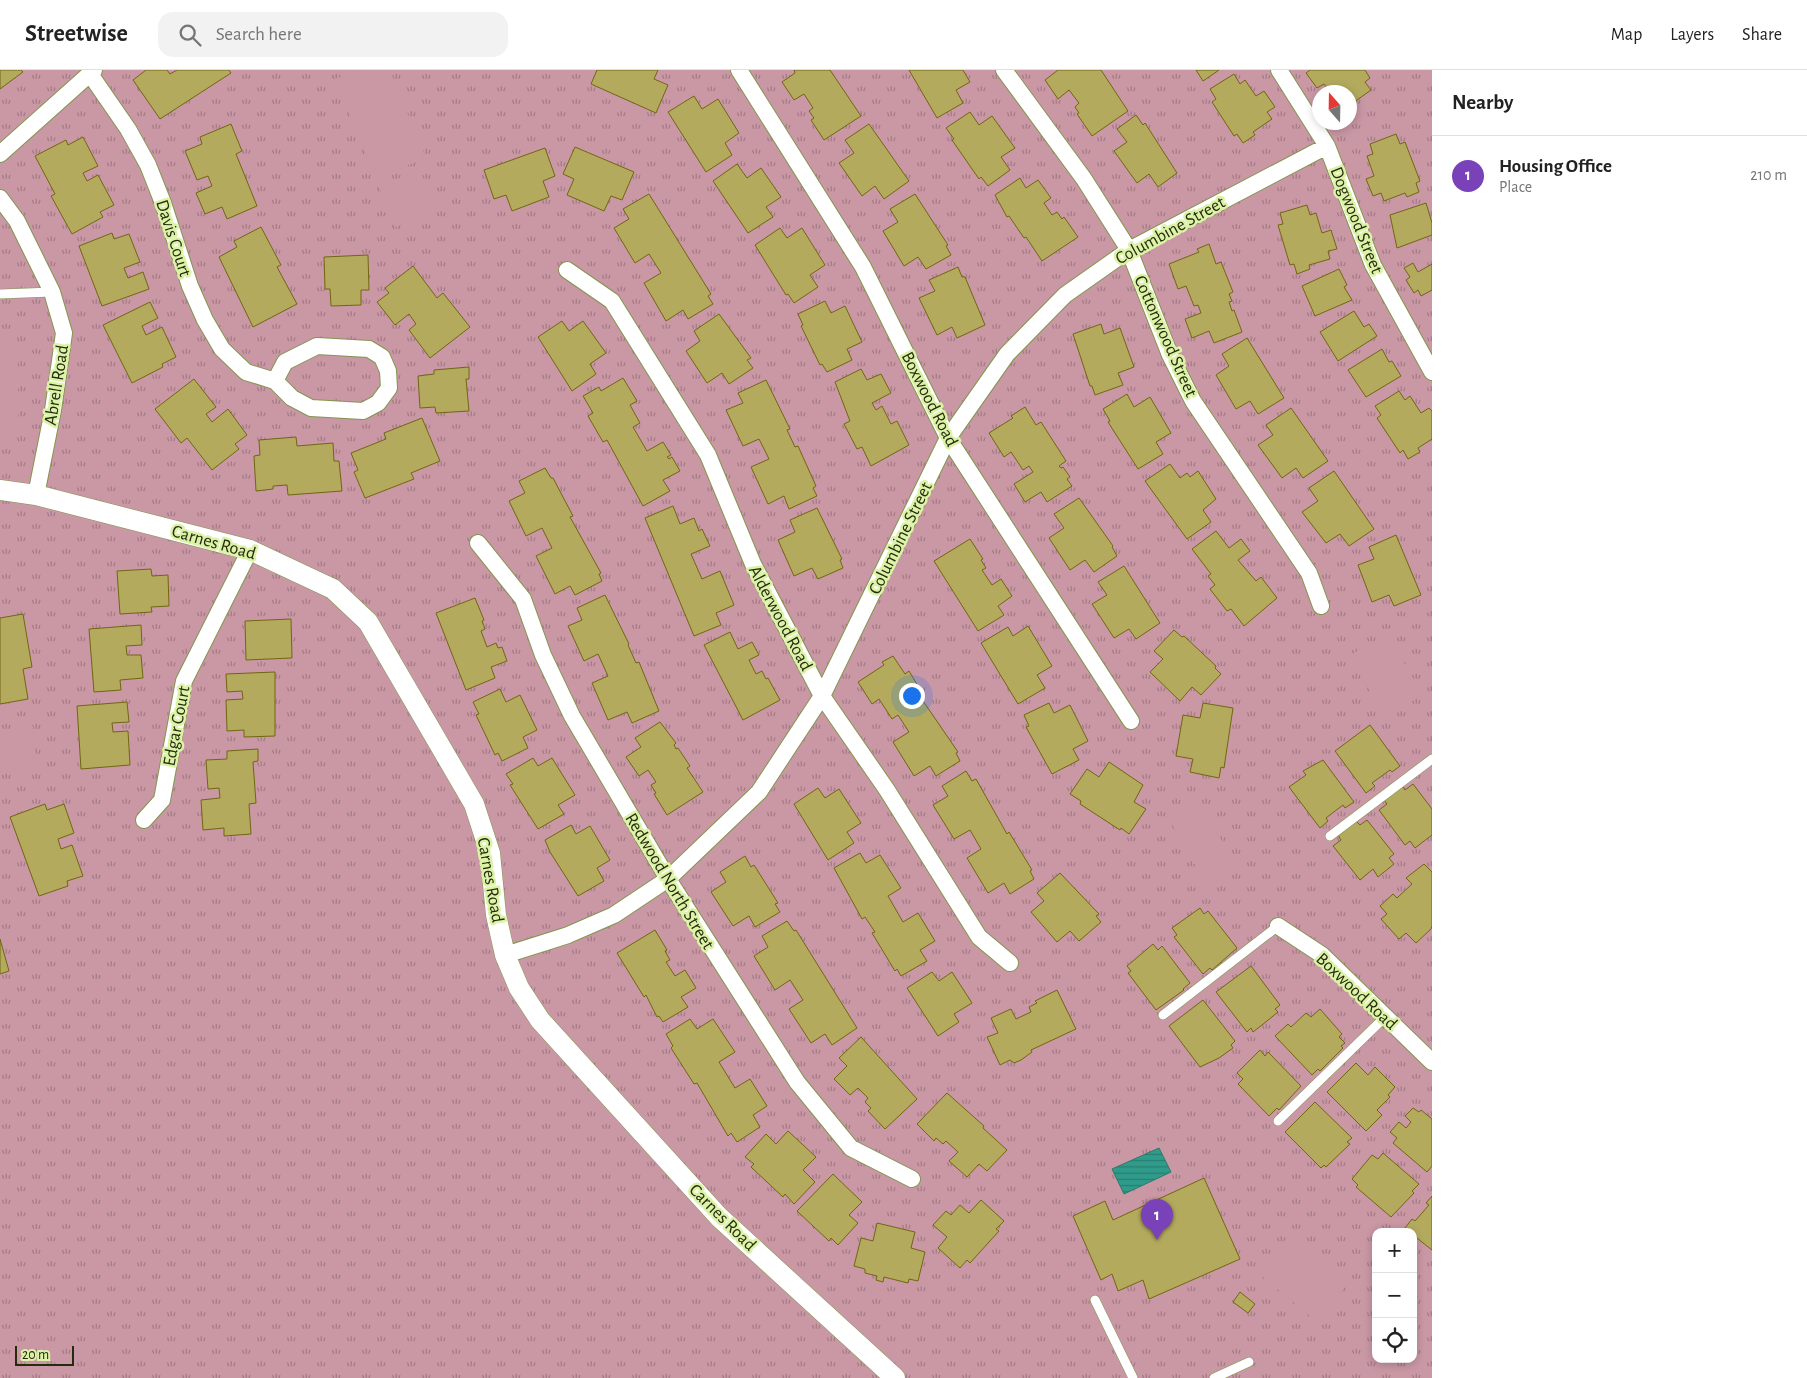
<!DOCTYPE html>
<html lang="en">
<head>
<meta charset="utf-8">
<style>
  body { margin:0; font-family:"Alegreya Sans",sans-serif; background:#f2f2f2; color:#222 }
  .controls { position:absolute; right:15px; bottom:15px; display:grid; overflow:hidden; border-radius:10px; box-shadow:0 2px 8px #0003 }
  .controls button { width:45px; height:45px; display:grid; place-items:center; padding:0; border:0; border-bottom:1px solid #e0e0e0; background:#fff; color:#222; font:25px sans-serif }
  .compass { position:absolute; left:1312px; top:15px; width:45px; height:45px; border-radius:50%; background:#fff; box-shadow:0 2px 8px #0003; rotate:340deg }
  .scale { position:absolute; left:15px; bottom:12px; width:59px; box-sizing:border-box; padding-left:5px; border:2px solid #252c0e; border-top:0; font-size:14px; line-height:18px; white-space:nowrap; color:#252c0e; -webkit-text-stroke:4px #dcf2a7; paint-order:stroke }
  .you { position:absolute; left:911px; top:625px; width:18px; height:18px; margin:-12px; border:4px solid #fff; border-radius:50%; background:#1a73e8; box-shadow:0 0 0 8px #1a73e833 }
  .badge { display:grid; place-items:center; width:32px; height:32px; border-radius:50%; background:#7942b8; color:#fff; font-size:16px; font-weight:700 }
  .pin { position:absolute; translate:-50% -41px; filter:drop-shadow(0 1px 2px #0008) }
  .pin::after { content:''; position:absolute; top:26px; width:18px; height:15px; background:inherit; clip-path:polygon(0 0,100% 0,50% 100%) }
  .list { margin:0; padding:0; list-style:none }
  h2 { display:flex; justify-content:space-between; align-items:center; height:65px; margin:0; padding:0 20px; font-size:21px }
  h2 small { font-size:16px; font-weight:400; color:#767676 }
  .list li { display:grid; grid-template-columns:32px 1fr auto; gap:15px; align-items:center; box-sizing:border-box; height:80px; padding:0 20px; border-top:1px solid #e0e0e0 }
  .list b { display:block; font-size:19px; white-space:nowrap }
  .list p { margin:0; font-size:16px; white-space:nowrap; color:#767676 }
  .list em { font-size:16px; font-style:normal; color:#767676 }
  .icon { flex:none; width:28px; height:28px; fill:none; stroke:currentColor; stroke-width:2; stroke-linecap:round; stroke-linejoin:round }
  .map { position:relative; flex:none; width:1432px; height:1308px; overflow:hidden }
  header { display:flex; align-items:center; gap:30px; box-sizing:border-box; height:70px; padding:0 25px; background:#fff; border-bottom:1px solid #e0e0e0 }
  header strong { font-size:24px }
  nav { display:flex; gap:28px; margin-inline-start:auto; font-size:18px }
  .search { width:350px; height:45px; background:#f2f2f2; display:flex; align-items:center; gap:12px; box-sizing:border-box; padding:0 18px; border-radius:15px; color:#767676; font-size:19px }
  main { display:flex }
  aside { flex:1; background:#fff }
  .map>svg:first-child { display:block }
  .grass { fill:url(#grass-tufts); fill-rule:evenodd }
  .pitch { fill:#ca97a5 }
  .water { fill:url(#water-rules); stroke:#2c7a66 }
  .building { fill:#b4aa5e; stroke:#716612 }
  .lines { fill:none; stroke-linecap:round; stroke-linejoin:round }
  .service-casing { stroke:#83964e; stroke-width:10 }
  .minor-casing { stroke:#83964e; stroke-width:18 }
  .tertiary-casing { stroke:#83964e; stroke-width:21 }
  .service { stroke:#fff; stroke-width:9 }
  .minor { stroke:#fff; stroke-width:16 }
  .tertiary { stroke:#fff; stroke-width:20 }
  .labels { text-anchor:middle; stroke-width:5; stroke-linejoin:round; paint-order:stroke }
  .street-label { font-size:18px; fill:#252c0e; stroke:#dcf2a7 }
</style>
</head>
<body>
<header>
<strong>Streetwise</strong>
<div class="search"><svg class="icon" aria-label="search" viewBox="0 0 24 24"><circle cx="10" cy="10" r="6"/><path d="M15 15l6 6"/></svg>Search here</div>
<nav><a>Map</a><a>Layers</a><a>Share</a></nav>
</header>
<main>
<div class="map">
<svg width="1432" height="1308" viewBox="0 0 1432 1308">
  <defs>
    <pattern id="grass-tufts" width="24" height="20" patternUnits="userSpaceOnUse" patternTransform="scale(1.25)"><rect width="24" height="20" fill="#ca97a5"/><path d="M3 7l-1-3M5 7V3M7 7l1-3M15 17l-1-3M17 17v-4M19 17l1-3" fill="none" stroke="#a47b85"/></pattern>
    <pattern id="water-rules" width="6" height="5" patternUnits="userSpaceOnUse" patternTransform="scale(1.25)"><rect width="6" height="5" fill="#2f9b8b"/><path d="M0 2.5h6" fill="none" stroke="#287f70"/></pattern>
  </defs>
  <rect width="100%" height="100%" fill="#cfe59a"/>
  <path class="grass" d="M0 0H1432V1308H0ZM1320 22H1350V52H1320ZM1376 1162H1413V1289H1376Z"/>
  <path class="pitch" d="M358 0H390L426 88 376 108 335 9Z
    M420 100 437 141 396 157 379 116Z
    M0 259H17L19 365H0Z
    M1387 564 1423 625 1385 647 1349 586Z
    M33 656 37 700 0 703V660Z
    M1200 734 1238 798 1207 816 1170 751Z
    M1288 1167 1346 1216 1316 1251 1258 1203Z"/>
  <path class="water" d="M1159 1078 1171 1102 1124 1124 1112 1099Z"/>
  <path class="building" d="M0 0H21L23 2 0 19Z
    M146 0H167L170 4 177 0H229L231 3 160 49 133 10Z
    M597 0H658L654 9 668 15 656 43 591 14Z
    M794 0H830L861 46 824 70 811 50 814 48 809 41 813 38 804 24 794 30 782 12 795 3Z
    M909 0H963L970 12 956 20 963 33 937 48Z
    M1058 0H1101L1128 41 1092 66 1077 44 1079 43 1075 37 1079 33 1069 20 1058 29 1045 10Z
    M1196 0H1219L1203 11Z
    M1310 0H1365L1370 8 1365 12 1371 20 1350 35V22H1330L1324 14 1317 18 1306 3Z
    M1234 4 1240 14 1245 10 1256 26 1264 21 1275 37 1267 42 1272 49 1253 62 1255 65 1243 73 1237 64 1234 66 1212 32 1216 29 1210 19Z
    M694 26 702 39 718 29 739 63 725 73 732 85 706 102 668 42Z
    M970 42 979 55 992 46 1015 78 1001 87 1010 100 988 116 981 107 979 109 952 70 954 69 946 58Z
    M1136 45 1143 55 1145 53 1177 103 1158 117 1149 104 1137 113 1114 81 1127 72 1117 59Z
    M231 54 242 81 236 84 257 136 227 149 222 137 205 144 196 123 212 116 208 106 197 110 185 81 202 74 200 67Z
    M869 54 909 111 884 129 875 116 862 126 839 93 854 83 845 70Z
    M1396 64 1400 74 1405 72 1420 111 1416 113 1419 122 1407 127 1405 123 1384 131 1381 123 1373 126 1366 109 1374 106 1367 86 1373 84 1370 74Z
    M83 67 98 96 83 103 87 111 98 105 114 135 100 142 103 147 72 164 51 126 55 124 35 86 66 70 68 75Z
    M575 77 634 102 622 130 611 126 604 141 567 125 574 109 563 104Z
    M545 78 555 106 543 111 549 127 512 141 506 125 494 129 484 100Z
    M737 94 747 108 761 98 781 127 766 137 773 147 748 163 713 111Z
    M1020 108 1026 118 1038 110 1051 128 1044 133 1052 145 1057 142 1062 149 1064 147 1078 167 1042 191 1026 167 1024 168 1009 146 1007 147 995 125Z
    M649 124 711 224 708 226 713 234 688 249 683 240 666 251 644 213 661 203 649 184 635 193 614 158 629 149 623 139Z
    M915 124 948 175 946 176 951 185 926 199 918 187 904 196 883 161 898 152 890 139Z
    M1426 133 1432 153V165L1397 178 1390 145Z
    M1307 135 1310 145 1316 143 1322 163 1331 160 1337 179 1328 181 1330 189 1309 195 1310 199 1297 204 1294 194 1290 195 1278 155 1283 154 1280 143Z
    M261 157 281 195 277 197 297 234 253 257 219 187 237 177 234 171Z
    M780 158 787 168 802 158 825 195 810 205 818 217 794 233 788 224 786 225 755 175Z
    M112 163 114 169 129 164 140 192 124 198 128 208 143 202 149 219 102 236 79 176Z
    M1209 174 1216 194 1221 192 1233 222 1229 224 1232 231 1229 232 1232 241 1234 240 1242 262 1214 273 1209 261 1192 268 1185 249 1201 243 1198 235 1194 236 1186 216 1178 219 1169 194 1199 182 1197 179Z
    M368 185 369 220H361V235L331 236 330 219H325L324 187Z
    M1413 193 1418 202 1432 194V220L1421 226 1418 220 1414 223 1406 210 1410 207 1404 198Z
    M413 196 437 228 443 223 470 257 430 288 409 260 416 254 409 244 395 255 377 232 389 223 385 218Z
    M958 197 962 207H965L985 255 957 268 952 257 937 265 919 228 935 221 929 210Z
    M1339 199 1347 215 1344 217 1352 230 1315 246 1302 216Z
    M825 231 831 243 845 236 862 272 847 279 852 290 827 302 822 294 820 295 801 256 803 255 798 244Z
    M150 232 158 248 142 256 146 265 162 257 176 287 162 294 163 297 132 313 103 255Z
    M1354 241 1364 257 1369 254 1377 266 1338 291 1320 262Z
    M719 244 751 288 747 290 753 298 729 314 722 303 707 313 686 281 700 271 694 261Z
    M562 251 569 261 583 251 606 283 590 294 596 304 572 321 538 267Z
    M1101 254 1104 264 1120 258 1134 297 1118 303 1123 315 1095 325 1092 316H1090L1073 264Z
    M1247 268 1284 328 1258 344 1250 331 1236 339 1216 305 1229 296 1222 284Z
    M1382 279 1389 292 1392 291 1401 306 1366 327 1348 300Z
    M469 297V309H466L469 341 436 343 435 337 420 338 418 306 434 304V300Z
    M861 299 867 310 881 304 891 323 872 333 876 340 882 336 891 354 897 351 909 375 871 396 862 377 857 379 844 354 850 351 835 312Z
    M623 308 637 331 630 335 640 353 633 357 647 381 663 372 671 385 667 387 669 389 672 387 680 401 663 410 670 421 643 436 607 370 603 372 588 346 593 343 583 326 599 317 601 321Z
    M194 309 216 337 206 344 212 352 228 339 247 365 235 374 239 379 212 400 187 368 181 373 155 339Z
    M766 310 790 359 787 360 795 377 798 376 816 416 813 418 817 426 789 439 784 426 768 434 751 397 769 389 759 369 743 376 726 340 743 333 738 323Z
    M1399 321 1405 330 1410 326 1421 343 1429 338 1432 341V369L1418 378 1420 382 1408 389 1403 380 1400 383 1377 348 1381 345 1375 336Z
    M1127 324 1134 337 1150 327 1171 363 1156 372 1163 384 1138 399 1108 352 1110 351 1103 339Z
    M1025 337 1036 355 1041 352 1066 391 1059 396 1061 398 1063 397 1070 407 1067 409 1072 416 1047 432 1041 422 1025 432 1014 414 1033 402 1029 396 1023 400 1011 382 1004 387 989 363 1013 348 1011 346Z
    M1291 338 1328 391 1303 408 1296 398 1282 408 1258 375 1273 365 1266 355Z
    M422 348 440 391 411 403 414 409 365 428 354 402 358 400 351 383 386 369 384 363Z
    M296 367 297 376 333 373 334 391H339L342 421 288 425 287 415 273 416V419L256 421 254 386 260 385 259 370Z
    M1170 394 1180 408 1187 403 1190 407 1198 401 1216 429 1203 440 1211 452 1187 469 1145 411Z
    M545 398 551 408H553L573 446 570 447 601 503 599 504 602 511 575 525 570 516 555 524 536 486 552 478 542 458 526 466 509 431 525 423 519 411Z
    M1334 401 1374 459 1349 476 1340 464 1326 473 1302 442 1318 431 1309 418Z
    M1079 428 1113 476 1112 477 1117 486 1094 502 1085 490 1070 500 1049 468 1064 458 1054 444Z
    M673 436 680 454 694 448 699 461 702 459 710 476 691 484 702 509 720 501 734 535 716 543 721 555 694 566 645 448Z
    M817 438 842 489 840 490 843 498 818 509 812 498 794 506 778 470 795 462 790 450Z
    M1216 461 1229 478 1241 469 1250 481 1238 490 1256 511 1261 507 1277 528 1244 556 1231 539 1227 541 1210 519 1215 515 1208 506 1211 504 1192 479Z
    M1396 465 1421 525 1394 536 1389 525 1372 532 1358 495 1374 489 1369 477Z
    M970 469 983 489 981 490 986 498 982 500 992 515 1001 509 1012 526 998 536 1004 545 978 561 934 491Z
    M1124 496 1160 553 1136 569 1129 559 1114 568 1092 534 1107 525 1098 512Z
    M151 499 152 506 168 505 169 536 151 537 152 542 120 544 117 501Z
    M605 525 629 574 628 575 636 593 639 592 659 641 632 653 627 642 608 650 592 613 608 606 598 584 584 591 568 556 582 550 577 538Z
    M475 528 484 550 482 551 485 559 481 561 487 577 496 573 498 578 502 577 507 591 491 597 495 608 466 620 436 543Z
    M23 544 32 597 23 599 28 629 0 634V548Z
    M291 549 292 588 246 590 245 551Z
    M141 555 142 575 126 576 127 585H141L143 608 120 610 121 620 94 622 89 559Z
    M1028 556 1052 596 1037 605 1045 618 1018 634 981 573 1008 557 1013 566Z
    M1174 560 1182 567 1184 566 1216 596 1215 598 1221 604 1201 625 1192 617 1180 631 1150 602 1163 589 1154 581Z
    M730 562 738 579 752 572 759 585 749 590 756 604 762 601 766 609 768 608 780 630 743 650 704 575Z
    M893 586 905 604 909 601 924 626 921 628 958 682 956 683 960 691 936 706 930 696 914 706 893 672 909 662 898 645 892 649 879 629 872 634 858 612 884 595 882 592Z
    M275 602V666L244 667V660L227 661 226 630 243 629 242 621 227 622 226 604Z
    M500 619 506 632 520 625 537 660 523 667 528 678 502 691 498 683 495 685 476 645 479 644 473 632Z
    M127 632 129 652 112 653 113 662 128 661 130 695 81 699 77 636Z
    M1049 633 1054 643 1070 635 1088 671 1073 679 1079 690 1052 704 1026 657 1029 656 1024 645Z
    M1203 633 1233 638 1224 698 1221 697 1219 708 1190 702 1193 689 1176 686 1183 645 1200 648Z
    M660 652 676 673 674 675 676 679 678 678 690 696 687 698 703 722 667 745 654 724 656 723 651 715 656 712 648 700 639 706 626 687 641 677 635 668Z
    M1370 655 1400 696 1392 702 1390 700 1372 713 1375 716 1366 723 1335 681Z
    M258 679V691L253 692 256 733 249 734 251 764 224 766V758L203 760 201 730 220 728 219 718 208 719 206 690 227 689V681Z
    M533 688 538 696 552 688 575 725 558 735 564 744 538 759 510 715 513 714 506 704Z
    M1323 690 1354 732 1345 738 1343 735 1326 748 1328 751 1320 758 1289 717 1306 705 1303 701Z
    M1109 692 1143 715 1134 732 1146 739 1129 764 1121 758 1120 760 1080 734 1081 731 1070 724 1087 699 1099 707Z
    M966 701 972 711 976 709 1007 764 1009 762 1032 800 1030 801 1034 809 1010 824 1004 813 988 823 967 788 981 779 970 760 954 769 933 735 948 726 942 716Z
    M1413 714 1432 739V765L1415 778 1410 771 1405 775 1379 740 1387 734 1384 730 1402 716 1405 720Z
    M818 718 825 728 839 719 861 753 847 762 854 773 828 790 794 734Z
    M45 734 47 740 64 734 74 763 58 769 61 779 72 775 83 806 67 811 68 816 39 826 10 747Z
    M1367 750 1394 784 1389 788 1394 794 1378 807 1373 799 1360 810 1333 776 1341 770 1338 765 1356 751 1360 755Z
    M571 755 576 764 590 756 610 790 597 798 604 811 578 826 550 782 545 770Z
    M860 783 866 793 880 785 901 818 888 826 903 852 918 843 935 871 920 880 927 891 901 906 897 899 895 901 872 863 875 862 865 847 862 849 834 798Z
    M745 786 751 797 754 795 778 833 775 834 780 842 755 857 749 846 733 856 711 822 726 812 720 802Z
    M1424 794 1432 802V856L1431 859 1416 873 1406 863 1399 869 1381 849 1387 844 1380 836 1393 824 1397 828 1412 814 1406 808Z
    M1060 803 1099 844 1096 846 1101 852 1079 871 1070 861 1057 872 1031 842 1044 831 1037 823Z
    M1200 838 1204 844 1208 841 1237 878 1212 900 1210 898 1203 904 1174 867 1177 865 1172 858Z
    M787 851 794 861 796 860 857 958 832 975 825 964 811 973 789 939 803 930 790 910 775 920 754 886 768 877 762 866Z
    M655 860 667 880 665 881 670 890 666 892 675 906 685 900 696 918 681 927 688 937 663 952 659 946 657 947 646 925 644 927 617 883Z
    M0 869 9 901 0 904Z
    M1153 874 1158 880 1162 876 1190 913 1183 919 1184 920 1156 940 1128 903 1131 901 1127 896Z
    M1251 896 1280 935 1275 939 1278 942 1267 951 1253 962 1251 958 1247 962 1216 922Z
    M932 902 939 911 952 902 972 933 954 944 959 952 938 966 907 918Z
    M1057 920 1076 959 1031 980 1032 982 1021 990 1014 993 1010 990 1000 995 987 967 998 963 991 948 1011 939 1016 949 1031 942 1029 937 1037 933 1035 931Z
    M1203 930 1235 971 1231 975 1233 978 1219 988 1200 997 1169 956Z
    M1320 939 1342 964 1339 967 1345 973 1341 976 1343 978 1320 1001 1318 999 1312 1005 1275 966 1288 954 1291 957 1306 943 1311 947Z
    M690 949 697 959 713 949 735 982 719 992 735 1018 750 1009 767 1036 753 1045 760 1057 737 1072 731 1063 728 1066 697 1013 694 1014 671 978 673 976 666 964Z
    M861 967 917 1029 885 1059 868 1041 871 1038 865 1032 868 1028 858 1018 850 1025 834 1009 847 996 839 988Z
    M1260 980 1265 986 1268 982 1301 1016 1279 1040 1277 1038 1269 1046 1238 1014 1243 1009 1237 1003Z
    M1356 993 1368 1005 1375 997 1395 1017 1388 1025 1390 1027 1377 1040 1382 1045 1366 1061 1327 1022Z
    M947 1023 984 1056 983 1058 1007 1080 987 1101 979 1094 967 1107 949 1091 958 1082 946 1071 943 1074 936 1068 934 1071 917 1054Z
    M1315 1032 1352 1068 1347 1072 1350 1074 1326 1097 1324 1095 1321 1098 1285 1062Z
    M1413 1038 1419 1042 1421 1040 1432 1049V1096L1427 1102 1393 1073 1397 1068 1390 1062 1399 1052 1406 1058 1411 1052 1405 1046Z
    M788 1061 816 1087 803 1100 815 1112 794 1134 785 1124 783 1127 751 1097 754 1094 745 1087 766 1064 776 1074Z
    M1383 1083 1419 1114 1412 1121 1414 1123 1391 1147 1356 1117 1358 1115 1352 1109 1372 1085 1378 1089Z
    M833 1104 862 1132 849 1145 858 1153 838 1175 831 1168 829 1171 797 1141Z
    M1204 1108 1240 1189 1149 1229 1143 1210 1118 1221 1112 1204 1101 1210 1073 1146 1105 1131 1113 1150Z
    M1432 1126V1180L1413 1165V1162L1405 1158 1412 1149 1415 1151 1429 1135 1426 1133Z
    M981 1130 1004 1151 996 1159 999 1161 970 1193 967 1190 960 1198 938 1178 947 1167 933 1155 946 1141 951 1145 960 1135 969 1143Z
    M877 1153 915 1162 911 1178 925 1182 918 1211 909 1209 908 1213 884 1207 883 1212 876 1210 877 1206 865 1203V1199L854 1196 861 1168 873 1171Z
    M1240 1222 1255 1234 1248 1243 1233 1232Z"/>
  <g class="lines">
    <defs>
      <path id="service" d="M0 224 52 222
        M1330 766 1432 689
        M1163 945 1278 856
        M1278 1051 1385 947
        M1095 1230 1133 1308
        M1214 1308 1249 1292"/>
      <path id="minor" d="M739 0 863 197 948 368 1131 651
        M1004 0 1084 109 1129 180 1170 285 1193 331 1309 503 1321 536
        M1279 0 1327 76 1373 195 1432 302
        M90 4 128 59 148 95 163 133 190 216 205 250 222 279 246 302 275 311 292 328 311 338 363 341 378 333 389 318 388 301 382 287 369 279 317 276 285 292 275 311
        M0 84 94 0
        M0 128 17 151 52 222 64 263 53 340 36 425
        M567 200 612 231 708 385 753 494 822 626 887 720 979 867 1010 893
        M478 473 523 529 543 585 572 646 668 809 797 1012 851 1078 912 1109
        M144 750 162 730 184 611 250 480
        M1278 856 1322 885 1432 992
        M505 885 568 865 614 845 668 809 759 722 822 626 948 368 1007 284 1065 225 1129 180 1327 76"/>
      <path id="tertiary" d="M0 420 36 425 250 480 333 519 368 552 474 734 490 783 496 845 505 885 519 918 540 950 719 1147 895 1308"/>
    </defs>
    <use href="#service" class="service-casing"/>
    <use href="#minor" class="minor-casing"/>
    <use href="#tertiary" class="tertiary-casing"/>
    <use href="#service" class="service"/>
    <use href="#minor" class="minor"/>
    <use href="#tertiary" class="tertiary"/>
  </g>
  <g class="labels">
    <g class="street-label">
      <text transform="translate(1357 150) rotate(68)" y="6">Dogwood Street</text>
      <text transform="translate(1170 160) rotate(-29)" y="6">Columbine Street</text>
      <text transform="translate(174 168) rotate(72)" y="6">Davis Court</text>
      <text transform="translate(1166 266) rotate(66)" y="6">Cottonwood Street</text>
      <text transform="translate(56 315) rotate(-81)" y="6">Abrell Road</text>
      <text transform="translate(930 329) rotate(63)" y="6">Boxwood Road</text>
      <text transform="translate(900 468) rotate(-64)" y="6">Columbine Street</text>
      <text transform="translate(214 472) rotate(16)" y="6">Carnes Road</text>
      <text transform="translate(781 548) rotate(62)" y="6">Alderwood Road</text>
      <text transform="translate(176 656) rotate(-79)" y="6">Edgar Court</text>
      <text transform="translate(491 810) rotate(80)" y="6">Carnes Road</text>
      <text transform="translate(670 811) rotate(59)" y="6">Redwood North Street</text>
      <text transform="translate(1357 921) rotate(43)" y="6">Boxwood Road</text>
      <text transform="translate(723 1147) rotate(45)" y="6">Carnes Road</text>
    </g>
  </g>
</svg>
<div class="controls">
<button>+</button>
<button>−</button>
<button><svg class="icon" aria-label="locate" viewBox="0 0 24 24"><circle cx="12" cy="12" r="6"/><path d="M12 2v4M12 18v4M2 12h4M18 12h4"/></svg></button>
</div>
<svg class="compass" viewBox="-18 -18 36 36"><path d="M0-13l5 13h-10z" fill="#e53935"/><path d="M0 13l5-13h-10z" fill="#767676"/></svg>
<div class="scale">20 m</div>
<div class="you"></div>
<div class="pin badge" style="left:1157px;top:1170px">1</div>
</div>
<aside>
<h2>Nearby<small></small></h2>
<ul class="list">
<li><span class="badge">1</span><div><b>Housing Office</b><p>Place</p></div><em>210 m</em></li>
</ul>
</aside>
</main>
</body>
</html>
